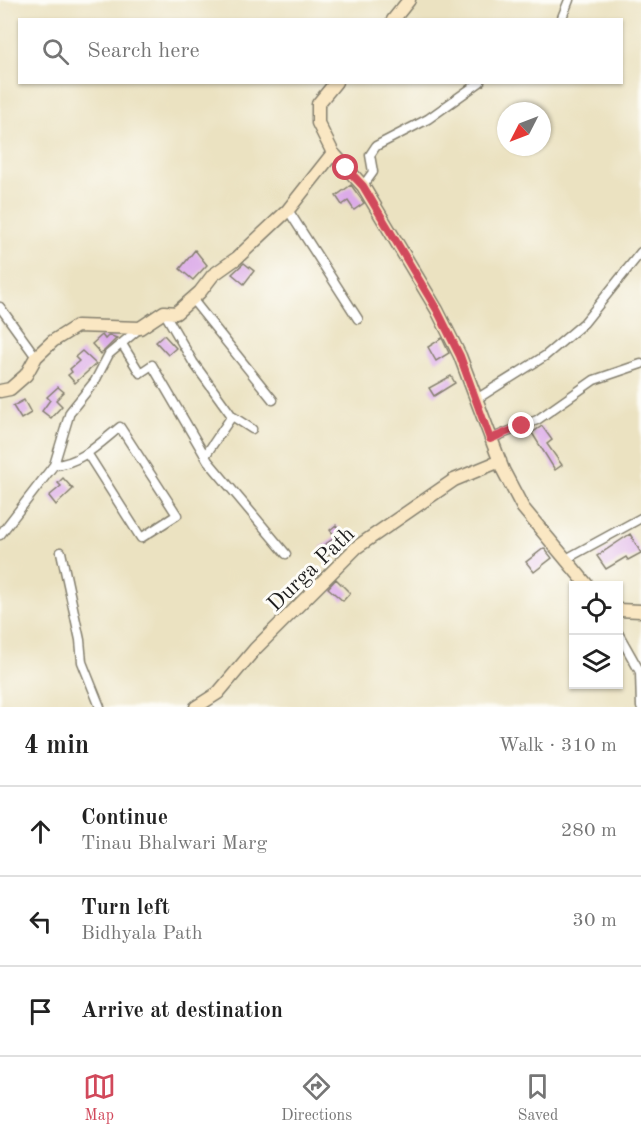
<!DOCTYPE html>
<html lang="en">
<head>
<meta charset="utf-8">
<style>
  body { margin:0; font-family:"Old Standard TT",serif; background:#f6f6f6; color:#222 }
  .controls { position:absolute; right:18px; bottom:18px; display:grid; overflow:hidden; border-radius:0px; box-shadow:0 2px 4px #0004 }
  .controls button { width:54px; height:54px; display:grid; place-items:center; padding:0; border:0; border-bottom:2px solid #e0e0e0; background:#fff; color:#222; font:30px sans-serif }
  .compass { position:absolute; left:497px; top:102px; width:54px; height:54px; border-radius:50%; background:#fff; box-shadow:0 2px 4px #0004; rotate:228deg }
  .stop { position:absolute; width:18px; height:18px; margin:-14px; border:4px solid #d1495b; border-radius:50%; background:#fff }
  .stop.end { background:#d1495b; border-color:#fff; box-shadow:0 2px 6px #0008 }
  .list { margin:0; padding:0; list-style:none }
  h2 { display:flex; justify-content:space-between; align-items:center; height:78px; margin:0; padding:0 24px; font-size:26px }
  h2 small { font-size:20px; font-weight:400; color:#767676 }
  .list li { display:grid; grid-template-columns:39px 1fr auto; gap:18px; align-items:center; box-sizing:border-box; height:90px; padding:0 24px; border-top:2px solid #e0e0e0 }
  .list b { display:block; font-size:22px; white-space:nowrap }
  .list p { margin:0; font-size:20px; white-space:nowrap; color:#767676 }
  .list em { font-size:20px; font-style:normal; color:#767676 }
  .icon { flex:none; width:33px; height:33px; fill:none; stroke:currentColor; stroke-width:2; stroke-linecap:round; stroke-linejoin:round }
  .map { position:relative; flex:none; width:641px; height:707px; overflow:hidden }
  .search { position:absolute; background:#fff; box-shadow:0 2px 4px #0004; left:18px; right:18px; top:18px; height:66px; display:flex; align-items:center; gap:15px; box-sizing:border-box; padding:0 21px; border-radius:0px; color:#767676; font-size:22px }
  .sheet { height:348px; background:#fff }
  nav { display:flex; justify-content:space-around; align-items:center; box-sizing:border-box; height:84px; border-top:2px solid #e0e0e0; background:#fff; font-size:16px; color:#767676 }
  nav a { display:grid; justify-items:center; gap:3px }
  nav .on { color:#d1495b }
  .map>svg:first-child { display:block }
  .building { fill:#dcabe8 }
  .lines { fill:none; stroke-linecap:round; stroke-linejoin:round }
  .street-casing { stroke:#847f6e; stroke-width:11 }
  .secondary-casing { stroke:#847f6e; stroke-width:15 }
  .street { stroke:#fff; stroke-width:8 }
  .secondary { stroke:#fae7c3; stroke-width:12 }
  .route { stroke:#d1495b; stroke-width:8 }
  .labels { text-anchor:middle; stroke-width:6; stroke-linejoin:round; paint-order:stroke }
  .street-label { font-size:22px; fill:#1c1c1c; stroke:#fdfcf7 }
</style>
</head>
<body>
<div class="map">
<svg width="641" height="707" viewBox="0 0 641 707">
  <rect width="100%" height="100%" fill="#fdfcf7"/>
  <filter id="ink" filterUnits="userSpaceOnUse"><feTurbulence type="fractalNoise" baseFrequency=".0167" numOctaves="2"/><feDisplacementMap in="SourceGraphic" scale="12" xChannelSelector="R" yChannelSelector="G"/><feConvolveMatrix kernelMatrix="1 2 1 2 8 2 1 2 1" color-interpolation-filters="sRGB"/></filter>
  <filter id="wash" filterUnits="userSpaceOnUse"><feTurbulence type="fractalNoise" baseFrequency=".008" numOctaves="4" result="noise"/><feDisplacementMap in="SourceGraphic" scale="24" xChannelSelector="R" yChannelSelector="G"/><feGaussianBlur stdDeviation="1.35" result="paint"/><feColorMatrix in="noise" values="0 0 0 0 0 0 0 0 0 0 0 0 0 0 0 0 0 1.4 0 .05"/><feComposite in="paint" operator="in"/></filter>
  <g filter="url(#wash)">
    <rect width="100%" height="100%" fill="#ebe2c1"/>
    <g id="blocks">
      <path class="building" d="M351 185 364 203 354 210 348 201 342 205 336 196Z
        M195 250 207 265 193 280 180 269Z
        M244 263 254 271 244 284 232 274Z
        M102 335 105 339 109 335 117 338 101 354 92 344Z
        M164 335 176 348 168 355 156 342Z
        M442 338 449 353 436 361 428 347Z
        M82 351 96 364 75 383 68 375 72 372 70 369 79 361 75 357Z
        M451 376 455 383 434 396 429 388Z
        M58 387 64 392 56 400 62 406 51 418 42 411 50 400 47 397Z
        M24 400 31 413 21 419 13 406Z
        M542 426 552 440 547 444 562 465 555 470 532 433Z
        M63 478 73 489 56 505 49 496 61 486 58 483Z
        M336 525 350 543 325 557 321 547 336 537 330 530Z
        M630 534 641 553 628 560 626 557 606 569 597 556Z
        M544 548 552 558 534 572 526 562Z
        M336 579 350 593 343 601 328 588Z"/>
    </g>
  </g>
  <g filter="url(#ink)">
    <use href="#blocks" fill-opacity="0" stroke="#847f6e" stroke-width="1.5"/>
    <g class="lines">
      <defs>
        <path id="street" d="M561 20 569 0
          M363 186 373 172 370 155 376 146 428 119 480 82
          M288 210 358 319
          M192 299 273 400
          M0 307 36 357
          M164 312 193 362 232 416 252 429
          M122 344 140 373 152 365 208 461 286 554
          M475 400 545 356 584 323 641 252
          M490 439 537 420 594 380 641 364
          M205 456 232 416
          M54 465C80 464 100 443 120 427L177 515 141 538 87 453
          M0 535 54 465 70 412 95 381 109 354 140 328
          M61 552 80 640 82 662 100 707
          M566 559 641 518
          M618 633 640 672 641 707"/>
        <path id="secondary" d="M393 20 409 0
          M336 82 318 104V123L333 153 363 186 437 310 460 356 503 470 523 508 588 586
          M0 391 10 389 26 375 36 357 53 341 77 326 140 328 164 312 176 313 200 292 213 275 237 258 288 210 333 153
          M618 610 641 611
          M196 707 218 693 255 649 357 547 454 480 500 461"/>
      </defs>
      <use href="#street" class="street-casing"/>
      <use href="#secondary" class="secondary-casing"/>
      <use href="#street" class="street"/>
      <use href="#secondary" class="secondary"/>
    </g>
  </g>
  <g class="lines" filter="url(#ink)">
    <path class="route" d="M346 168 363 186 437 310 460 356 490 439 522 426"/>
  </g>
  <g class="labels">
    <g class="street-label">
      <text transform="translate(310 568) rotate(-44)" y="8">Durga Path</text>
    </g>
  </g>
</svg>
<div class="controls">
<button><svg class="icon" aria-label="locate" viewBox="0 0 24 24"><circle cx="12" cy="12" r="6"/><path d="M12 2v4M12 18v4M2 12h4M18 12h4"/></svg></button>
<button><svg class="icon" aria-label="layers" viewBox="0 0 24 24"><path d="M12 4l9 5-9 5-9-5zM3 14l9 5 9-5"/></svg></button>
</div>
<svg class="compass" viewBox="-18 -18 36 36"><path d="M0-13l5 13h-10z" fill="#e53935"/><path d="M0 13l5-13h-10z" fill="#767676"/></svg>
<div class="stop" style="left:346px;top:168px"></div>
<div class="stop end" style="left:522px;top:426px"></div>
<div class="search"><svg class="icon" aria-label="search" viewBox="0 0 24 24"><circle cx="10" cy="10" r="6"/><path d="M15 15l6 6"/></svg>Search here</div>
</div>
<section class="sheet">
<h2>4 min<small>Walk · 310 m</small></h2>
<ul class="list">
<li><svg class="icon" aria-label="ahead" viewBox="0 0 24 24"><path d="M12 20V5M6 11l6-6 6 6"/></svg><div><b>Continue</b><p>Tinau Bhalwari Marg</p></div><em>280 m</em></li>
<li><svg class="icon" aria-label="left" viewBox="0 0 24 24"><path d="M17 20v-9H6M10 6l-5 5 5 5"/></svg><div><b>Turn left</b><p>Bidhyala Path</p></div><em>30 m</em></li>
<li><svg class="icon" aria-label="arrive" viewBox="0 0 24 24"><path d="M6 21V4h12l-3 4 3 4H6"/></svg><div><b>Arrive at destination</b></div></li>
</ul>
</section>
<nav>
<a class="on"><svg class="icon" aria-label="map" viewBox="0 0 24 24"><path d="M3 6l6-2 6 2 6-2v14l-6 2-6-2-6 2zM9 4v14M15 6v14"/></svg>Map</a>
<a><svg class="icon" aria-label="directions" viewBox="0 0 24 24"><path d="M12 3l9 9-9 9-9-9zM9 14v-3h6M13 9l2 2-2 2"/></svg>Directions</a>
<a><svg class="icon" aria-label="saved" viewBox="0 0 24 24"><path d="M7 4h10v16l-5-4-5 4z"/></svg>Saved</a>
</nav>
</body>
</html>
